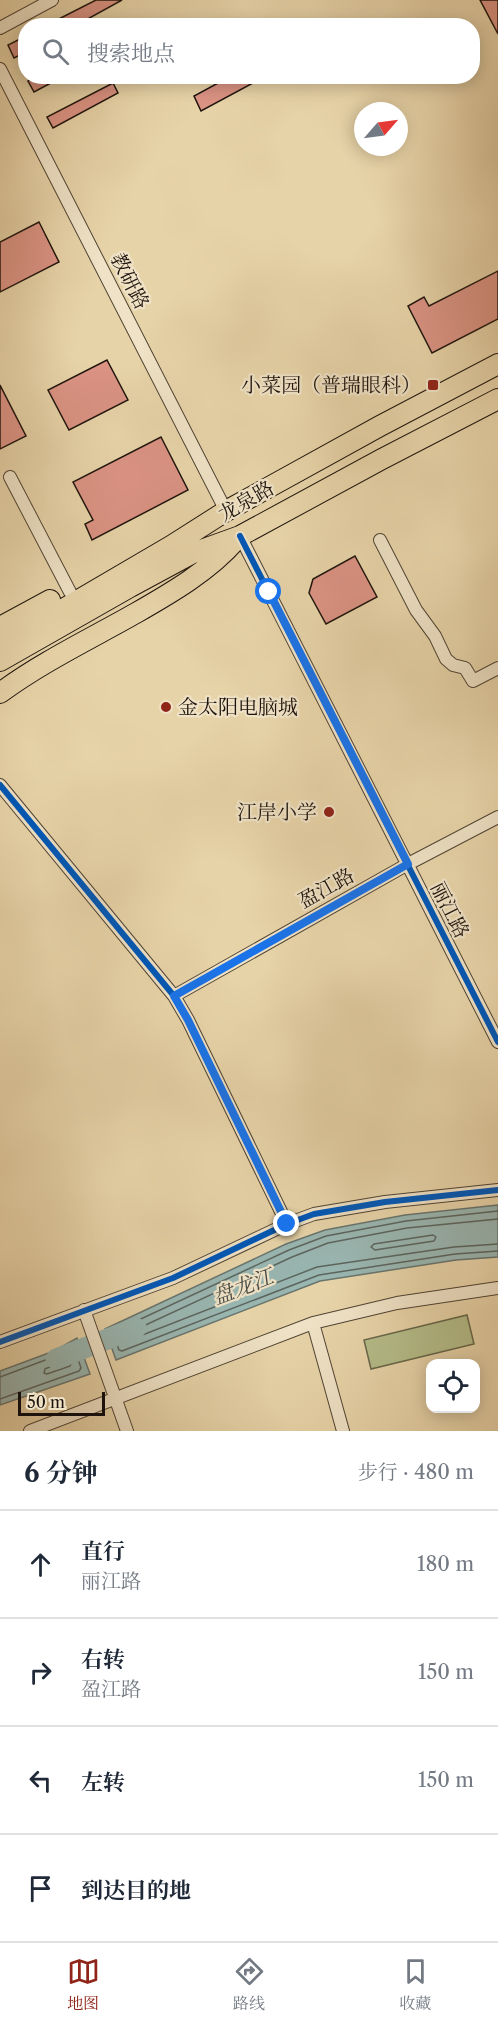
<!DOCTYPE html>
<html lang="zh">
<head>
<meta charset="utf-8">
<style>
  body { margin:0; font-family:"Libre Caslon Text","Noto Serif SC",serif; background:#f6f6f7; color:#1f2937 }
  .controls { position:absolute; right:18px; bottom:18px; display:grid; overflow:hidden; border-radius:12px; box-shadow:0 3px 15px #0003 }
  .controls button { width:54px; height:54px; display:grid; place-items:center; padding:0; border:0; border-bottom:2px solid #e0e1e3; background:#fff; color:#1f2937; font:30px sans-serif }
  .compass { position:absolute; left:354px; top:102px; width:54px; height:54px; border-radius:50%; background:#fff; box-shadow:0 3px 15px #0003; rotate:62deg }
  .scale { position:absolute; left:18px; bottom:15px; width:87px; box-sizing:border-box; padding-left:6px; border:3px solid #1e140d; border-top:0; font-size:16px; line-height:21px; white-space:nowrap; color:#1e140d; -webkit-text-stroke:4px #efe2c6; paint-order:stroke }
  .stop { position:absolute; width:18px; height:18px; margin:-14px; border:4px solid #1a73e8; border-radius:50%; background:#fff }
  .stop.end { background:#1a73e8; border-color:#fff; box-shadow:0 2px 6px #0008 }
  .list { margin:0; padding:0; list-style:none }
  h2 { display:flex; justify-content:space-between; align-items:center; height:78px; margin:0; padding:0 24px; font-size:26px }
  h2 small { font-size:20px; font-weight:400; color:#747a83 }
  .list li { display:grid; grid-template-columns:39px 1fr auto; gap:18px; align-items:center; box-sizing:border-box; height:108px; padding:0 24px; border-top:2px solid #e0e1e3 }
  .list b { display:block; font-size:22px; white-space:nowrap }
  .list p { margin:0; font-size:20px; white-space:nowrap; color:#747a83 }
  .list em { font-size:20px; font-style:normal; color:#747a83 }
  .icon { flex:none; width:33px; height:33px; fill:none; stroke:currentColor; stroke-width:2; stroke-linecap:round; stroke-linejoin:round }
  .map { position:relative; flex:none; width:498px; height:1431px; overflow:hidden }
  .search { position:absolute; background:#fff; box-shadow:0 3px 15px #0003; left:18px; right:18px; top:18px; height:66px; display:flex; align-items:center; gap:15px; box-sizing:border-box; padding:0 21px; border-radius:24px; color:#747a83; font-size:22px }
  .sheet { height:510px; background:#fff }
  nav { display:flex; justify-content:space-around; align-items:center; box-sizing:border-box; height:84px; border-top:2px solid #e0e1e3; background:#fff; font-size:16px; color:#747a83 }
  nav a { display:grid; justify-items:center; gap:3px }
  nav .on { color:#8f2418 }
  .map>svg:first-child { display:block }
  .green { fill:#b4bc89; stroke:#69684b; stroke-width:1.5 }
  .water { fill:#99b6b1; stroke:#68756f; stroke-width:1.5 }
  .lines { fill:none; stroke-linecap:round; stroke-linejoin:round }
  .shore { stroke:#5c655f; stroke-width:1.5 }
  .river { stroke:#99b6b1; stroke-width:21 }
  .building { fill:#db9384; stroke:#1e140d; stroke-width:1.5 }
  .street-casing { stroke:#504434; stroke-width:14 }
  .primary-casing { stroke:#1e140d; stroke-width:22 }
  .street { stroke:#efe2c6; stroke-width:12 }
  .primary { stroke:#e7d3a8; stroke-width:20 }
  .cycleway-casing { stroke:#efe2c6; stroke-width:10 }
  .cycleway { stroke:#0057b8; stroke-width:6 }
  .route { stroke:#1a73e8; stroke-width:8 }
  .poi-dot { fill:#8f2418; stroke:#efe2c6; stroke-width:2 }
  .labels { text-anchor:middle; stroke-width:4.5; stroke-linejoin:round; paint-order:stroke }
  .street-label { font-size:20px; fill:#1e140d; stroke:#efe2c6 }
  .poi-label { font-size:20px; fill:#1e140d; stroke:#efe2c6; text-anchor:end }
  .water-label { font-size:21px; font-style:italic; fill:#494d46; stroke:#efe2c6 }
</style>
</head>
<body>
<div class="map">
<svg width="498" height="1431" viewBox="0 0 498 1431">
  <rect width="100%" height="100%" fill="#e7d3a8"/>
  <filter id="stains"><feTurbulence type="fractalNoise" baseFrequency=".00333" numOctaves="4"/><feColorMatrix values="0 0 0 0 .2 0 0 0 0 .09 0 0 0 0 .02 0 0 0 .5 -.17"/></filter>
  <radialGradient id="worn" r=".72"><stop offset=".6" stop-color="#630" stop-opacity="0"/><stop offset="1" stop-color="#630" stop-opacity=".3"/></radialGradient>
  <path class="green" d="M467 1315 474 1344 371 1369 364 1340Z"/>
  <path class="water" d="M498 1205V1257L456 1260 320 1281 116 1360 105 1329 286 1244 325 1230 405 1215Z
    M77 1338 90 1374 0 1405V1371L54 1351Z"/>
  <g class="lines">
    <path class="shore" d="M498 1211 406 1221 326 1236 289 1250 115 1331 113 1334 119 1350 122 1351 319 1275 455 1254 498 1251
      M498 1219 407 1228 328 1243 292 1257 124 1335 123 1338 127 1341 317 1267 454 1247 498 1244
      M433 1235 436 1237 434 1241 375 1250 371 1247 374 1244Z
      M68 1359 72 1362 70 1366 47 1374 44 1373 45 1369Z
      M0 1377 56 1356 72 1348 75 1350 81 1368 79 1371 0 1399"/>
    <path class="river" d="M56 1359 136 1328"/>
  </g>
  <path class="building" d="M96 0H122L75 26H45Z
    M480 0H498V34Z
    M26 36V52L14 58 8 45Z
    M37 76H64L34 92 28 81Z
    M231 76H266L201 111 194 96Z
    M113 83 118 93 53 128 47 117Z
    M39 222 59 262 0 292V242Z
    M498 271V319L432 353 408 306 424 297 429 306Z
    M107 360 128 400 69 430 48 390Z
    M0 385 26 436 0 449Z
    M161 437 188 490 92 540 85 524 93 520 73 482Z
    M355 556 377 597 326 624 309 593 313 579Z"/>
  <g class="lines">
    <defs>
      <path id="street" d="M0 28 52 0
        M0 69 226 511
        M10 477 70 592
        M240 536 498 1042
        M380 540 416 610 435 636 446 659 453 665 465 668 473 681 498 668
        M0 785 174 996 188 1020 287 1224
        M174 996 408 864 498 817
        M84 1310 127 1431
        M313 1323 343 1431
        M0 1342 173 1278 287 1224 314 1214 385 1202 498 1190
        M30 1431 313 1323 397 1303 498 1288"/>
      <path id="primary" d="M0 627 50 600
        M0 646 171 546 226 511 380 426 498 364
        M0 661 130 587 193 553 240 536 382 459 498 399
        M0 693C42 662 90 639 136 613 171 593 209 571 236 540"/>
    </defs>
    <use href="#street" class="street-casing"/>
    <use href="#primary" class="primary-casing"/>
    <use href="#street" class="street"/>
    <use href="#primary" class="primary"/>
    <defs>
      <path id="cycleway" d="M240 536 498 1042
        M0 785 174 996 188 1020 287 1224
        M0 1342 173 1278 287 1224 314 1214 385 1202 498 1190"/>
    </defs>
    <use href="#cycleway" class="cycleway-casing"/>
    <use href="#cycleway" class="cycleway"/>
  </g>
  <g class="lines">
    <path class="route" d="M269 592 408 864 174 996 188 1020 287 1224"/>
  </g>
  <g class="poi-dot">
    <rect x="427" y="379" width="12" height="12" rx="3"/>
    <circle cx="166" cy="707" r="6"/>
    <circle cx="329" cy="812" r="6"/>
  </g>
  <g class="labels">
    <g class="street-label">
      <text transform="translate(130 281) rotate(63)" y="7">教研路</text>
      <text transform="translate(246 501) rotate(-30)" y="7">龙泉路</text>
      <text transform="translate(326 888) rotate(-29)" y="7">盈江路</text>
      <text transform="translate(450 910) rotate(63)" y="7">丽江路</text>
    </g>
    <g class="poi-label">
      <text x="421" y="392">小菜园（普瑞眼科）</text>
      <text x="178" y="714" text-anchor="start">金太阳电脑城</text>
      <text x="317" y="819">江岸小学</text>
    </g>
    <g class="water-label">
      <text transform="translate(243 1287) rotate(-21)" y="7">盘龙江</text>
    </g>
  </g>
  <rect width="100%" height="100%" filter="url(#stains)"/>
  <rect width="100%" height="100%" fill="url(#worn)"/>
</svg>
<div class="controls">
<button><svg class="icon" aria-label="locate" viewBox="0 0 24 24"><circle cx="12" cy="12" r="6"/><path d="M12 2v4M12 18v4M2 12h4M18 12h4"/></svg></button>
</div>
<svg class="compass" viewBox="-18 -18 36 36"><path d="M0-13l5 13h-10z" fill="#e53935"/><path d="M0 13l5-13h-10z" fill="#747a83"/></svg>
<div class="scale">50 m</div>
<div class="stop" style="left:269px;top:592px"></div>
<div class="stop end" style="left:287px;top:1224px"></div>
<div class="search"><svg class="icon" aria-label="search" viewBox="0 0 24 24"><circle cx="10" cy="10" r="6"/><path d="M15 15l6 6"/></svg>搜索地点</div>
</div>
<section class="sheet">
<h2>6 分钟<small>步行 · 480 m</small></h2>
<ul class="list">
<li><svg class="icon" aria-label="ahead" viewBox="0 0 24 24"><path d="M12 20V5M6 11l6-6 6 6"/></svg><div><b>直行</b><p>丽江路</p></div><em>180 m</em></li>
<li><svg class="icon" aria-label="right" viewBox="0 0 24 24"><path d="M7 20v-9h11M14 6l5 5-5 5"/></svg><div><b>右转</b><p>盈江路</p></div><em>150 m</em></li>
<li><svg class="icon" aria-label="left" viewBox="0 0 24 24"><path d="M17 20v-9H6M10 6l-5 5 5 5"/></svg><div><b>左转</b></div><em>150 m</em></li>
<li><svg class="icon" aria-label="arrive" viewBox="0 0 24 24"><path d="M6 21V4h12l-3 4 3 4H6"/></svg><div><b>到达目的地</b></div></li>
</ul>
</section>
<nav>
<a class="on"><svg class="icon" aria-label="map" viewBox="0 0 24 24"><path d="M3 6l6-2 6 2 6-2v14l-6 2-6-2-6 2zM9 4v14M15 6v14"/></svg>地图</a>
<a><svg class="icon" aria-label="directions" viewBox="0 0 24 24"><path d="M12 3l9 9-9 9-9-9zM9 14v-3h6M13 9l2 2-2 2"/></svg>路线</a>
<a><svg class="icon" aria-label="saved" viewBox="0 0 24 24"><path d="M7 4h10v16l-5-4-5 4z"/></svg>收藏</a>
</nav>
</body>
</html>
